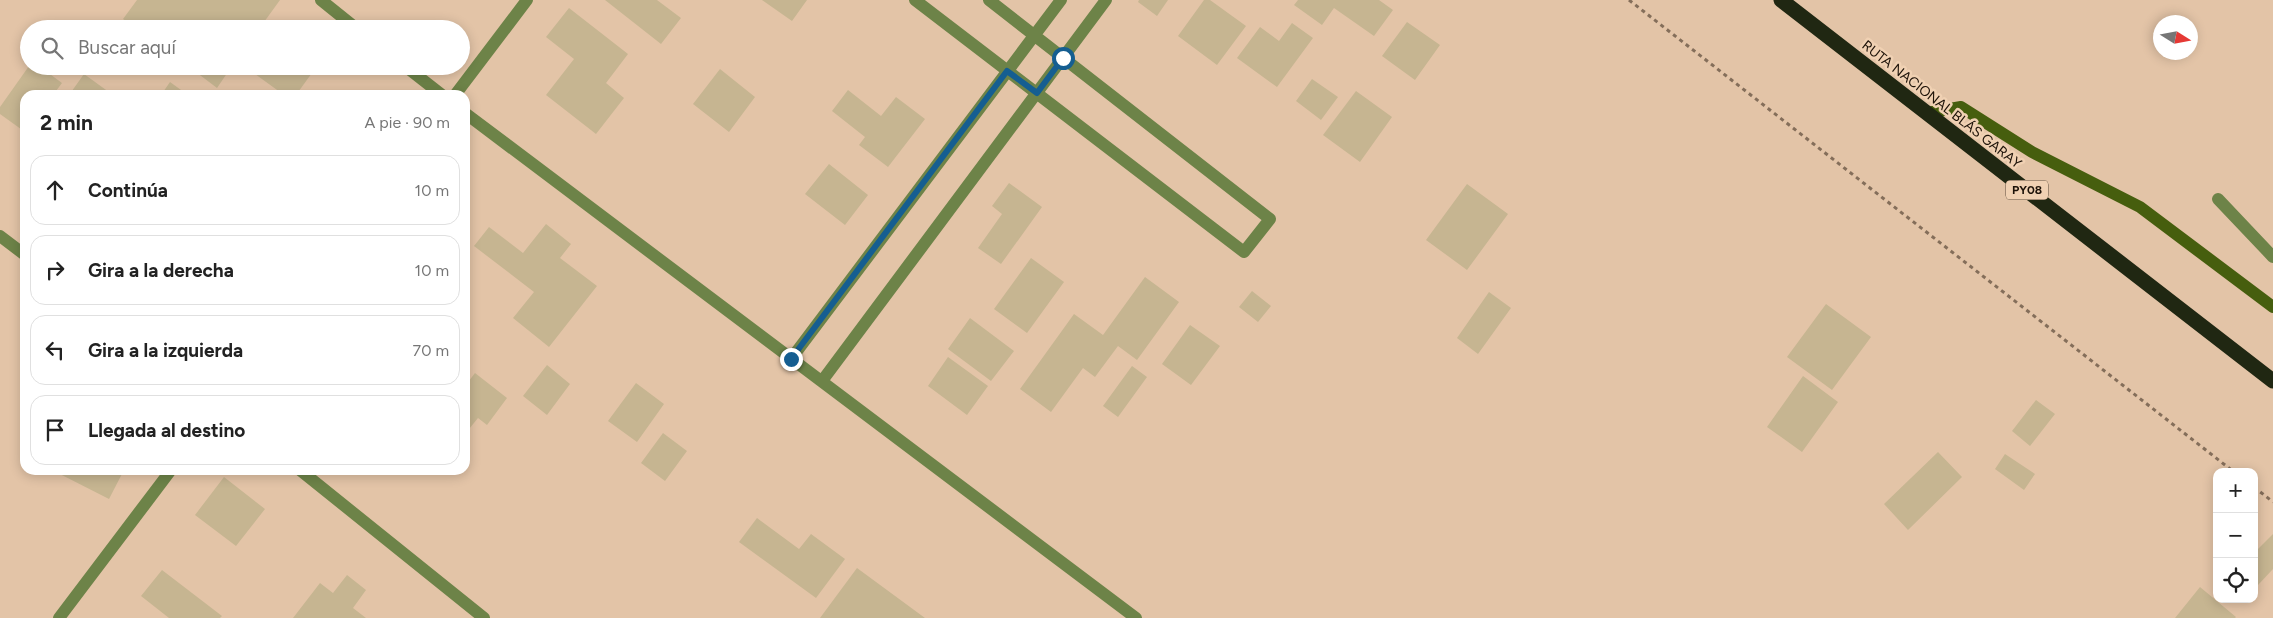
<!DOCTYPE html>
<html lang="es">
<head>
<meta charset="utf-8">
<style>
  body { margin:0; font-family:Figtree,sans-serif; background:#f2f2f2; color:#222 }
  .controls { position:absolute; right:15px; bottom:15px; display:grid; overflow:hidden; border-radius:10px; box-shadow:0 2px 12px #0003 }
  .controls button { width:45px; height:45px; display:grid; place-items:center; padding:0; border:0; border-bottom:1px solid #e0e0e0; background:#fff; color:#222; font:25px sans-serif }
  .compass { position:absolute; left:2153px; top:15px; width:45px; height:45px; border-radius:50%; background:#fff; box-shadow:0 2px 12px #0003; rotate:101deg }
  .stop { position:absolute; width:15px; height:15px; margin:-11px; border:4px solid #155e91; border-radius:50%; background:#fff }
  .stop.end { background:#155e91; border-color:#fff; box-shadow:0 1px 5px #0008 }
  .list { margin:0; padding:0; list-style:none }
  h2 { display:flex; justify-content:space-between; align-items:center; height:65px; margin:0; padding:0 20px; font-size:21px }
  h2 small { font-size:16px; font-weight:400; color:#767676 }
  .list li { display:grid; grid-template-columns:32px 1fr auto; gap:15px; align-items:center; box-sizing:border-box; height:70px; margin:0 10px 10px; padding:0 10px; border:1px solid #e0e0e0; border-radius:15px }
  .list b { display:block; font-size:19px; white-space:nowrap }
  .list em { font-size:16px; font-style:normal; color:#767676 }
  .icon { flex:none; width:28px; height:28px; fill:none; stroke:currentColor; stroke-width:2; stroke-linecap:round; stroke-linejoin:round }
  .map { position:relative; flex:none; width:2273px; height:618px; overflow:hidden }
  .search { position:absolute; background:#fff; box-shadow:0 2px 12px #0003; left:20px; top:20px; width:450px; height:55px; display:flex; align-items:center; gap:12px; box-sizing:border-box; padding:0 18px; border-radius:28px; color:#767676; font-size:19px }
  .panel { position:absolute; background:#fff; box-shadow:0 2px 12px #0003; left:20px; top:90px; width:450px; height:385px; border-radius:15px }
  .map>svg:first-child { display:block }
  .building { fill:#c6b591 }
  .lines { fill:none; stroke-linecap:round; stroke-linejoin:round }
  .path { stroke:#846e5a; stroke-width:3; stroke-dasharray:4 4; stroke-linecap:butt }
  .lane { stroke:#6d8348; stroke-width:12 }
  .street { stroke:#6d8348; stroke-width:12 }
  .secondary { stroke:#465e0e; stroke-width:12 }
  .highway { stroke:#202712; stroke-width:15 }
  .route { stroke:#155e91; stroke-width:6 }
  .labels { text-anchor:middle; stroke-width:5; stroke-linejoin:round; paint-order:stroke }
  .shield { fill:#f0d1b3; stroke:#5c4b3b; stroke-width:1 }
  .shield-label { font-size:12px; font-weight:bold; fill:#1d1208 }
  .street-label { font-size:14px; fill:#1d1208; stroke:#f0d1b3 }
</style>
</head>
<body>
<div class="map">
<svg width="2273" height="618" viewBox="0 0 2273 618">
  <rect width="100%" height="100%" fill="#e3c4a7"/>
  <path class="building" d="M137 0H280L259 29H136L123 19Z
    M605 0H657L681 18 661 44Z
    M762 0H807L792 21Z
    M1139 0H1168L1157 16 1138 2Z
    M1204 0H1210L1246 26 1217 65 1178 36Z
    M1298 0H1379L1393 10 1374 36 1334 8 1322 25 1294 5Z
    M569 8 628 54 606 83 624 98 596 134 546 95 574 59 546 37Z
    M1407 22 1440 45 1415 80 1382 56Z
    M1292 23 1313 38 1277 87 1237 58 1260 27 1279 41Z
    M29 66H39L62 83 53 95H25V132L0 114V107Z
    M188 66H232L217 88Z
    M244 66H317L296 95H284Z
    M720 69 755 97 729 132 693 104Z
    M84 74 113 95H69Z
    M1312 79 1338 97 1321 120 1296 101Z
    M170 82 188 95H161Z
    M848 90 881 116 896 97 925 119 888 167 859 145 865 137 832 111Z
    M1356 91 1392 117 1360 162 1323 135Z
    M829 164 868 195 845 225 805 194Z
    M1009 183 1042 207 1001 264 978 248 1002 214 992 206Z
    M1467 184 1508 214 1467 270 1426 240Z
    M546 224 571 244 560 258 597 286 549 347 513 318 534 292 474 246 489 227 523 253Z
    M1031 258 1064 282 1027 333 994 309Z
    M1145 277 1179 302 1137 360 1118 346 1095 377 1083 368 1051 412 1020 389 1074 314 1103 335Z
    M1252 291 1271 306 1258 322 1239 307Z
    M1489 292 1511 308 1478 354 1457 338Z
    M1826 304 1871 337 1832 390 1787 357Z
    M970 318 1014 351 991 381 948 349Z
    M1190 325 1220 346 1191 385 1162 364Z
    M948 357 988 386 967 415 928 386Z
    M547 365 570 384 547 415 523 396Z
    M1132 366 1147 377 1118 417 1103 406Z
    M475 373 507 398 487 425 478 418 465 434V386Z
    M1803 376 1838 402 1802 452 1767 427Z
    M636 383 664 404 637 442 608 421Z
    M2036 400 2055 414 2030 446 2012 431Z
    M663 433 687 451 665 481 641 463Z
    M1938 452 1962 477 1908 530 1884 504Z
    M2005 454 2035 474 2024 490 1995 469Z
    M52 470H124L109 499Z
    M224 477 265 509 236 546 195 515Z
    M757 518 799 549 811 534 845 559 816 598 739 542Z
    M2273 534V569L2258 585 2254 581V553Z
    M857 568 925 618H820Z
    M162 570 222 616 220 618H169L141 596Z
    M347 575 366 590 353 608 366 618H293L320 583 333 593Z
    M2200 587 2236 617 2235 618H2175Z"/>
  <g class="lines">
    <path class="path" d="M1629 0 2234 472
      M2254 487 2273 502"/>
    <path class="lane" d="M2218 199 2273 257"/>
    <path class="street" d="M321 0 357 29
      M915 0 1244 252 1270 219 989 0
      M405 66 442 95
      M455 95 527 0
      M465 113 1136 618
      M0 236 25 255
      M791 359 1061 0
      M822 381 1106 0
      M300 470 484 618
      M59 618 171 470"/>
    <path class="secondary" d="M1927 113 1961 107 2032 152 2140 207 2273 307"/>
    <path class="highway" d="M1781 0 2273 381"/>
  </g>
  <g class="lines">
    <path class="route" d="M791 359 1007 71 1037 93 1063 58"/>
  </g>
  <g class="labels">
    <rect class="shield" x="2006" y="180.5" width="42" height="19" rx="4"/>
    <g class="shield-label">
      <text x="2027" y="194">PY08</text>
    </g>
    <g class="street-label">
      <text transform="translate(1942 104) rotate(38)" y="5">RUTA NACIONAL BLÁS GARAY</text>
    </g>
  </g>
</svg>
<div class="controls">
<button>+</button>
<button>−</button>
<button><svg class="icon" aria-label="locate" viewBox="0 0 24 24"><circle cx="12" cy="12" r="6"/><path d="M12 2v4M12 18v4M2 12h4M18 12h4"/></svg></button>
</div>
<svg class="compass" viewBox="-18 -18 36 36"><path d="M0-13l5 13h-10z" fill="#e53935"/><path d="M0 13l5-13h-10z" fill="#767676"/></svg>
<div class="stop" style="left:1063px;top:58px"></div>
<div class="stop end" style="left:791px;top:359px"></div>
<div class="search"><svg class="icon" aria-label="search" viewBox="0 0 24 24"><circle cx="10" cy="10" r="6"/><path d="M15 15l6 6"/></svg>Buscar aquí</div>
<section class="panel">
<h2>2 min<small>A pie · 90 m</small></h2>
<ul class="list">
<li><svg class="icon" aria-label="ahead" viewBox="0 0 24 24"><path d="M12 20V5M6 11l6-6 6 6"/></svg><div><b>Continúa</b></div><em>10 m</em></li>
<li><svg class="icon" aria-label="right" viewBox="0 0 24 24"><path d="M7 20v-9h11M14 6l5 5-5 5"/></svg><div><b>Gira a la derecha</b></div><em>10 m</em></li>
<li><svg class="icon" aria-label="left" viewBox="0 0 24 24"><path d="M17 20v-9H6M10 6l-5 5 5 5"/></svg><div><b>Gira a la izquierda</b></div><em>70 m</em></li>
<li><svg class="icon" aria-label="arrive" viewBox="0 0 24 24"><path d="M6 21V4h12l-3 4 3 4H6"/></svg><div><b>Llegada al destino</b></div></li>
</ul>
</section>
</div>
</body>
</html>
